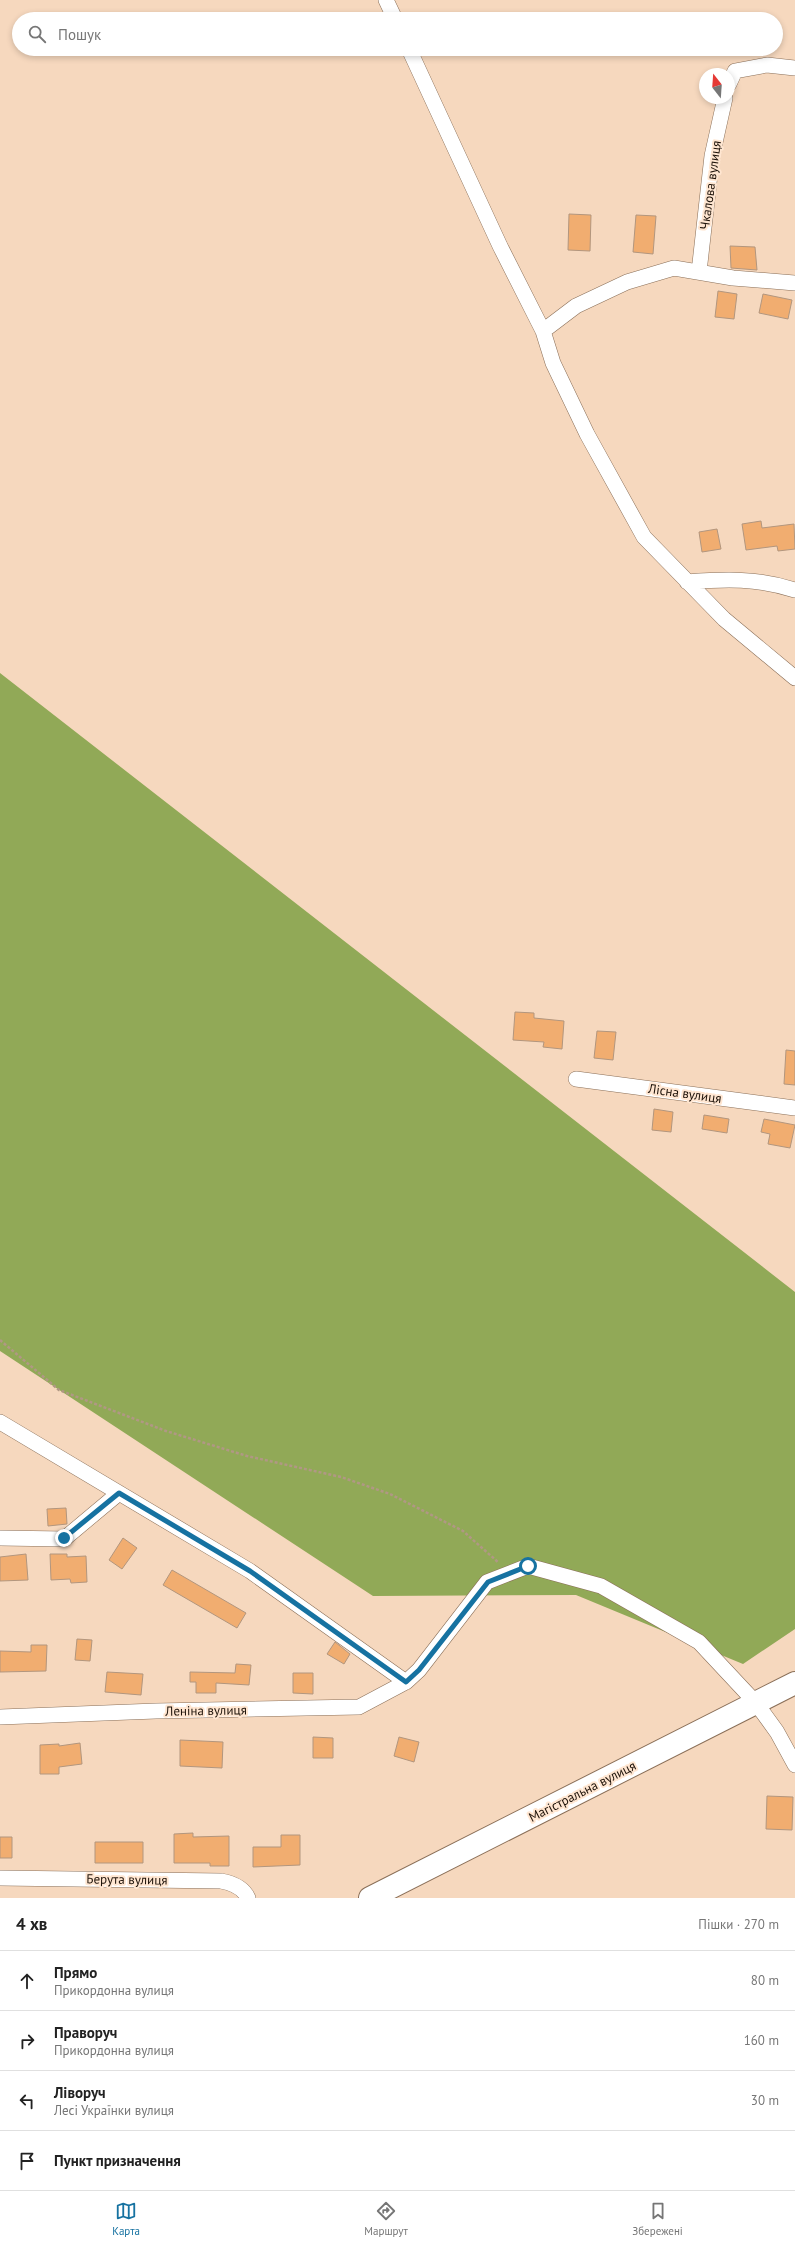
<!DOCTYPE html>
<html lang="uk">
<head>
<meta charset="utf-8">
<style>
  body { margin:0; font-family:"PT Sans",sans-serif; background:#f2f2f2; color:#222 }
  .compass { position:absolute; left:699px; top:68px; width:36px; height:36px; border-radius:50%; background:#fff; box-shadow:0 2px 6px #0003; rotate:343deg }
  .stop { position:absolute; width:12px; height:12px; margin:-9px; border:3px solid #1672a1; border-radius:50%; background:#fff }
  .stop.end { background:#1672a1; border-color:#fff; box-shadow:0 1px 4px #0008 }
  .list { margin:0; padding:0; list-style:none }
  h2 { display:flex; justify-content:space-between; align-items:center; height:52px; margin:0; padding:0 16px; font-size:17px }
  h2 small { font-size:13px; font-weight:400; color:#767676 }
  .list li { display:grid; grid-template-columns:26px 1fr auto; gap:12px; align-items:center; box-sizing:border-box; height:60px; padding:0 16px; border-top:1px solid #e0e0e0 }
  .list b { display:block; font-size:15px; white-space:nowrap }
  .list p { margin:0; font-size:13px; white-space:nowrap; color:#767676 }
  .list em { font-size:13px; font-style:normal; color:#767676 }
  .icon { flex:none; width:22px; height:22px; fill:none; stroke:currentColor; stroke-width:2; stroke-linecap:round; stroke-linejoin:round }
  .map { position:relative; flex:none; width:795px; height:1898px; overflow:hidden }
  .search { position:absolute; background:#fff; box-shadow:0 2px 6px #0003; left:12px; right:12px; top:12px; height:44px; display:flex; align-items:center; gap:10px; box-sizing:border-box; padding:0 14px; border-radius:22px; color:#767676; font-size:15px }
  .sheet { height:292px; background:#fff }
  nav { display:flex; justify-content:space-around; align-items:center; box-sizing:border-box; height:56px; border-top:1px solid #e0e0e0; background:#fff; font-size:11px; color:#767676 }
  nav a { display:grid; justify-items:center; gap:2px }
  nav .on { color:#1672a1 }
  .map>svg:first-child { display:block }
  .forest { fill:#91a957 }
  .building { fill:#f1ad70; stroke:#b2967e }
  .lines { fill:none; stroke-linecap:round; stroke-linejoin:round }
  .street-casing { stroke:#8a6f58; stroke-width:16 }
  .secondary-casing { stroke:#8a6f58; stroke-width:24 }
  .path { stroke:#b09884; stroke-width:2.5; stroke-dasharray:3 2; stroke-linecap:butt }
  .street { stroke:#fff; stroke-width:15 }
  .secondary { stroke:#fff; stroke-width:22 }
  .route { stroke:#1672a1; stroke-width:5 }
  .labels { text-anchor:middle; stroke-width:4; stroke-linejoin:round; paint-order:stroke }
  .street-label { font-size:13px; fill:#1c1108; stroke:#ffe6d1 }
</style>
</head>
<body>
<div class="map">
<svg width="795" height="1898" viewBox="0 0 795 1898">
  <rect width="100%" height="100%" fill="#f6d8be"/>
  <path class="forest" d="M0 673 795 1292V1629L743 1664 576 1595 373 1596 0 1351Z"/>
  <path class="building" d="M569 214 591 215 590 251 568 250Z
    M636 215 656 216 653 254 633 252Z
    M730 246 755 247 757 270 731 268Z
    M718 291 737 294 734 319 715 317Z
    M763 294 792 300 788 319 759 313Z
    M761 521 762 528 794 524 795 549 778 551 777 546 746 550 742 524Z
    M717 529 721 549 702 552 699 532Z
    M515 1012 534 1013V1018L564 1021 562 1049 543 1047 544 1042 513 1040Z
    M597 1031 616 1032 613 1060 594 1058Z
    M786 1050 795 1051V1085L784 1084Z
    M654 1109 673 1112 671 1132 652 1130Z
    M704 1115 729 1119 727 1133 702 1129Z
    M764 1119 795 1125 790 1148 768 1144 770 1134 761 1132Z
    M66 1508 67 1524 48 1526 47 1509Z
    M123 1538 137 1548 122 1569 109 1560Z
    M26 1554 28 1580 0 1581V1557Z
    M50 1554H67V1557L86 1556 87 1582 71 1583 70 1579 51 1580Z
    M172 1570 246 1613 237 1628 163 1585Z
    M77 1639 92 1640 90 1661 75 1660Z
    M335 1642 350 1654 344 1664 327 1654Z
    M31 1645H47L46 1671 0 1672V1651L31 1652Z
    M236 1664 251 1665 249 1685 216 1683V1693H196V1682H190V1672L235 1673Z
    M107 1672 143 1674 141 1695 105 1692Z
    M293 1673H313V1694L293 1693Z
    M313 1737 333 1738V1758H313Z
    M399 1737 419 1742 414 1762 394 1756Z
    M180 1740 223 1742 222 1768 180 1766Z
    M80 1743 82 1764 59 1767V1774H40V1745L59 1744V1746Z
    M767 1796 793 1797 792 1830 766 1829Z
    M193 1833V1837L229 1836V1866H210V1863H174V1834Z
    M281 1835H300V1865L253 1867V1847H281Z
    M0 1837H12V1858H0Z
    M95 1842H143V1863H95Z"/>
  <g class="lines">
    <defs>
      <path id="street" d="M386 0 395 19
        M409 49 500 246 543 331 553 363 587 434 644 537 724 619 795 678
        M729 84 735 71 767 65 795 68
        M699 272 712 156 725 98
        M543 331 576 306 627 282 674 268 733 278 795 283
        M687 582C726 579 757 578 795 590
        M576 1079 795 1108
        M0 1422 250 1571 406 1682 419 1670 487 1582 528 1566 601 1586 699 1642 756 1703 777 1732 795 1765
        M0 1538 64 1539 119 1493
        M0 1717 156 1711 359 1707 406 1682
        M0 1878 221 1881C232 1883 243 1887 248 1898"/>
      <path id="secondary" d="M370 1898 795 1683"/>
    </defs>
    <use href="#street" class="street-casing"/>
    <use href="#secondary" class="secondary-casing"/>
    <path class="path" d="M0 1340 59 1390 166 1431 247 1456 341 1477 390 1494 463 1531 499 1563"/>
    <use href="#street" class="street"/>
    <use href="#secondary" class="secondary"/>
  </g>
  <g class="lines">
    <path class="route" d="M64 1538 119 1493 250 1571 406 1682 419 1670 488 1582 528 1566"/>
  </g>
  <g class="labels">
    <g class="street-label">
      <text transform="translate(710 185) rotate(-82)" y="5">Чкалова вулиця</text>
      <text transform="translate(685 1093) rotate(8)" y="5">Лісна вулиця</text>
      <text transform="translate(206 1710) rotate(-1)" y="5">Леніна вулиця</text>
      <text transform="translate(582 1791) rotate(-27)" y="5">Магістральна вулиця</text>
      <text transform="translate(127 1879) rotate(1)" y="5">Берута вулиця</text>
    </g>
  </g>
</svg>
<svg class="compass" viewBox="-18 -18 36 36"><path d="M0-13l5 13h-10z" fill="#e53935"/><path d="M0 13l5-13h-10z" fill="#767676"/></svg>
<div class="stop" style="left:528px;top:1566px"></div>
<div class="stop end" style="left:64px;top:1538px"></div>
<div class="search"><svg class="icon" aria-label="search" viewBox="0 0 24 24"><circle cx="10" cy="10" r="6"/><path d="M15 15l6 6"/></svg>Пошук</div>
</div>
<section class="sheet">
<h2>4 хв<small>Пішки · 270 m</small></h2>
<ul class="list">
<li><svg class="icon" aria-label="ahead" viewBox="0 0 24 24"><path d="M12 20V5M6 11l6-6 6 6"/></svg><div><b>Прямо</b><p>Прикордонна вулиця</p></div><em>80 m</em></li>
<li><svg class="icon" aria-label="right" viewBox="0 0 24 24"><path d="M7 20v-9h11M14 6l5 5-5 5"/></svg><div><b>Праворуч</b><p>Прикордонна вулиця</p></div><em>160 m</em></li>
<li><svg class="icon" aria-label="left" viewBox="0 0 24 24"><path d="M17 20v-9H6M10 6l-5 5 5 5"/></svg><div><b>Ліворуч</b><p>Лесі Українки вулиця</p></div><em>30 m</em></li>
<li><svg class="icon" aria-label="arrive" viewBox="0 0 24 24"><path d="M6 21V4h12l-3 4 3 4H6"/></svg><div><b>Пункт призначення</b></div></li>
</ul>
</section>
<nav>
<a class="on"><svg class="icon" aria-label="map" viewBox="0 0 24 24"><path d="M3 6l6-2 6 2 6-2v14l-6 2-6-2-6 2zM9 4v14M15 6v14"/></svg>Карта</a>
<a><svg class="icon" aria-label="directions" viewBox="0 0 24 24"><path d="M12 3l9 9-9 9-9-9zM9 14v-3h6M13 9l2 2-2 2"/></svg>Маршрут</a>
<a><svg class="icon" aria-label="saved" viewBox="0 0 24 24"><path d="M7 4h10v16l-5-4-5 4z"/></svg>Збережені</a>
</nav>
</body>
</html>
